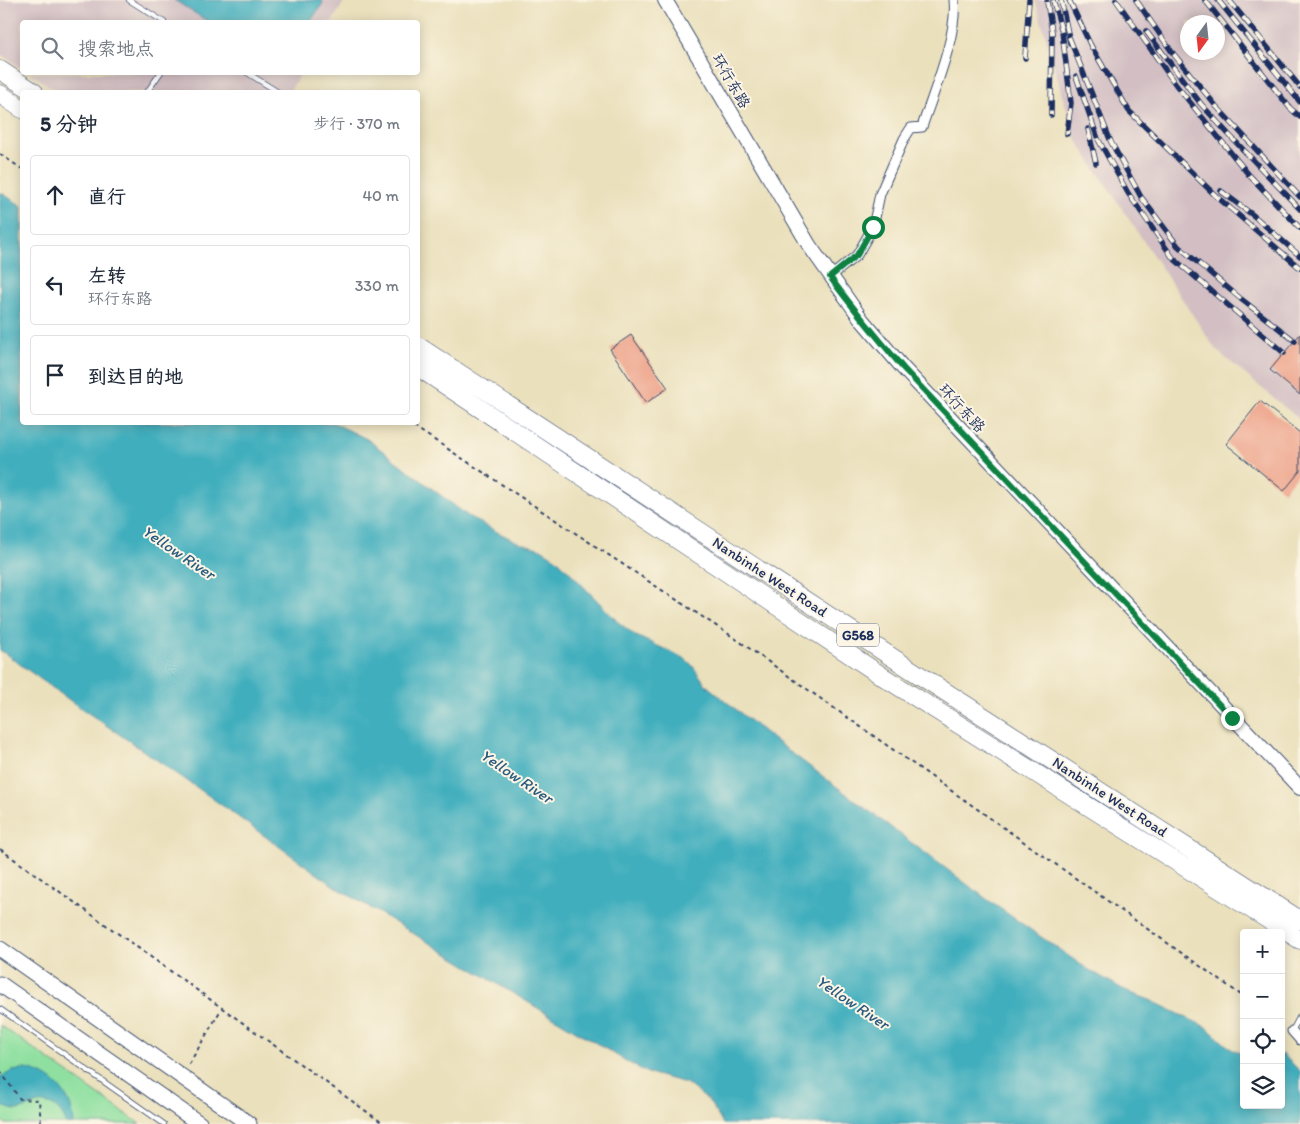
<!DOCTYPE html>
<html lang="zh">
<head>
<meta charset="utf-8">
<style>
  body { margin:0; font-family:Itim,"LXGW WenKai TC",sans-serif; background:#f6f6f7; color:#1f2937 }
  .controls { position:absolute; right:15px; bottom:15px; display:grid; overflow:hidden; border-radius:5px; box-shadow:0 2px 12px #0003 }
  .controls button { width:45px; height:45px; display:grid; place-items:center; padding:0; border:0; border-bottom:1px solid #e0e1e3; background:#fff; color:#1f2937; font:25px sans-serif }
  .compass { position:absolute; left:1180px; top:15px; width:45px; height:45px; border-radius:50%; background:#fff; box-shadow:0 2px 12px #0003; rotate:195deg }
  .stop { position:absolute; width:15px; height:15px; margin:-11px; border:4px solid #0b8043; border-radius:50%; background:#fff }
  .stop.end { background:#0b8043; border-color:#fff; box-shadow:0 1px 5px #0008 }
  .list { margin:0; padding:0; list-style:none }
  h2 { display:flex; justify-content:space-between; align-items:center; height:65px; margin:0; padding:0 20px; font-size:21px }
  h2 small { font-size:16px; font-weight:400; color:#747a83 }
  .list li { display:grid; grid-template-columns:32px 1fr auto; gap:15px; align-items:center; box-sizing:border-box; height:80px; margin:0 10px 10px; padding:0 10px; border:1px solid #e0e1e3; border-radius:5px }
  .list b { display:block; font-size:19px; white-space:nowrap }
  .list p { margin:0; font-size:16px; white-space:nowrap; color:#747a83 }
  .list em { font-size:16px; font-style:normal; color:#747a83 }
  .icon { flex:none; width:28px; height:28px; fill:none; stroke:currentColor; stroke-width:2; stroke-linecap:round; stroke-linejoin:round }
  .map { position:relative; flex:none; width:1300px; height:1124px; overflow:hidden }
  .search { position:absolute; background:#fff; box-shadow:0 2px 12px #0003; left:20px; top:20px; width:400px; height:55px; display:flex; align-items:center; gap:12px; box-sizing:border-box; padding:0 18px; border-radius:5px; color:#747a83; font-size:19px }
  .panel { position:absolute; background:#fff; box-shadow:0 2px 12px #0003; left:20px; top:90px; width:400px; height:335px; border-radius:5px }
  .map>svg:first-child { display:block }
  .industrial { fill:#d2bec3; fill-rule:evenodd }
  .green { fill:#8fe0a0; stroke:#55887f }
  .water { fill:#40aebd; stroke:#2e6e8e }
  .building { fill:#ec9a80 }
  .lines { fill:none; stroke-linecap:round; stroke-linejoin:round }
  .lane-casing { stroke:#3a4a6c; stroke-width:6 }
  .street-casing { stroke:#3a4a6c; stroke-width:11 }
  .secondary-casing { stroke:#3a4a6c; stroke-width:16 }
  .primary-casing { stroke:#3a4a6c; stroke-width:17 }
  .highway-casing { stroke:#3a4a6c; stroke-width:19 }
  .path { stroke:#3a4a6c; stroke-width:2; stroke-dasharray:4 4; stroke-linecap:butt }
  .lane { stroke:#fff; stroke-width:4.5 }
  .street { stroke:#fff; stroke-width:9 }
  .secondary { stroke:#fff; stroke-width:14 }
  .primary { stroke:#fff; stroke-width:15 }
  .highway { stroke:#fff; stroke-width:18 }
  .rail-casing { stroke:#1b2f5e; stroke-width:5.5 }
  .rail { stroke:#fcf5e5; stroke-width:4; stroke-dasharray:11; stroke-linecap:butt }
  .route { stroke:#0b8043; stroke-width:6 }
  .labels { text-anchor:middle; stroke-width:4; stroke-linejoin:round; paint-order:stroke }
  .shield { fill:#fcf5e5; stroke:#5e6a86; stroke-width:1 }
  .shield-label { font-size:14px; font-weight:bold; fill:#1b2f5e }
  .street-label { font-size:15px; fill:#1b2f5e; stroke:#fcf5e5 }
  .water-label { font-size:16px; font-style:italic; fill:#285b7f; stroke:#fcf5e5 }
</style>
</head>
<body>
<div class="map">
<svg width="1300" height="1124" viewBox="0 0 1300 1124">
  <rect width="100%" height="100%" fill="#fcf5e5"/>
  <filter id="ink" filterUnits="userSpaceOnUse"><feTurbulence type="fractalNoise" baseFrequency=".02" numOctaves="2"/><feDisplacementMap in="SourceGraphic" scale="10" xChannelSelector="R" yChannelSelector="G"/><feConvolveMatrix kernelMatrix="1 2 1 2 8 2 1 2 1" color-interpolation-filters="sRGB"/></filter>
  <filter id="wash" filterUnits="userSpaceOnUse"><feTurbulence type="fractalNoise" baseFrequency=".0096" numOctaves="4" result="noise"/><feDisplacementMap in="SourceGraphic" scale="20" xChannelSelector="R" yChannelSelector="G"/><feGaussianBlur stdDeviation="1.12" result="paint"/><feColorMatrix in="noise" values="0 0 0 0 0 0 0 0 0 0 0 0 0 0 0 0 0 1.4 0 .05"/><feComposite in="paint" operator="in"/></filter>
  <g filter="url(#wash)">
    <rect width="100%" height="100%" fill="#eae0bc"/>
    <path class="industrial" d="M0 0H345L332 22H22V69L0 54Z
      M1035 0H1300V420L1216 350 1075 138ZM1188 22H1218V52H1188Z
      M29 73H301L289 92H59Z"/>
    <path class="green" d="M0 1025 140 1124H6L0 1119Z"/>
    <path class="water" d="M174 0H322L323 3 310 22H209Z
      M0 192 22 206V422L334 423 367 439 468 516 497 532 518 542 541 549 557 559 618 622 636 636 684 658 692 665 707 686 769 736 988 900 1031 930 1086 968 1128 992 1150 1000 1206 1027 1231 1049 1244 1054V1105H1281V1054L1283 1055 1300 1071V1124H723L709 1101 686 1083 648 1073 631 1064 334 886 202 791 75 704 0 650Z
      M25 1069C53 1073 73 1096 74 1124H66C63 1111 52 1101 38 1103 30 1105 23 1110 15 1110 10 1109 5 1107 0 1105V1078L12 1071Z"/>
    <g id="blocks">
      <path class="building" d="M1300 334V395L1270 370Z
        M631 335 668 388 646 403 610 349Z
        M1260 401 1300 433V471L1284 491 1226 444Z"/>
    </g>
  </g>
  <g filter="url(#ink)">
    <use href="#blocks" fill-opacity="0" stroke="#3a4a6c" stroke-width="1"/>
    <g class="lines">
      <defs>
        <path id="lane" d="M129 0 164 22
          M246 72 278 92
          M147 92 161 72
          M0 1009 164 1124
          M1292 1031 1300 1016"/>
        <path id="street" d="M830 277 857 255 873 227 880 194 904 139 911 128 922 127C933 93 958 35 954 0
          M1292 1031 1300 1040"/>
        <path id="secondary" d="M665 0 809 245 862 320 903 368 1300 788"/>
        <path id="primary" d="M0 949 249 1124
          M0 984 200 1124"/>
        <path id="highway" d="M0 70 34 92
          M0 94 22 109
          M418 346 910 669 1300 920
          M418 367 882 676 1300 940"/>
      </defs>
      <use href="#lane" class="lane-casing"/>
      <use href="#street" class="street-casing"/>
      <use href="#secondary" class="secondary-casing"/>
      <use href="#primary" class="primary-casing"/>
      <use href="#highway" class="highway-casing"/>
      <path class="path" d="M0 154 22 169
        M407 422 736 639 1244 997
        M0 849 384 1124
        M189 1064 222 1008
        M0 1071 20 1099 39 1100 41 1124"/>
      <use href="#lane" class="lane"/>
      <use href="#street" class="street"/>
      <use href="#secondary" class="secondary"/>
      <use href="#primary" class="primary"/>
      <use href="#highway" class="highway"/>
      <defs>
        <path id="rail" d="M1053 0 1062 32 1071 103 1067 134
          M1061 0 1070 43
          M1069 0 1091 46 1129 111 1216 196 1300 268
          M1116 0 1176 85 1249 175 1300 228
          M1136 0 1172 52 1216 106 1300 197
          M1205 0 1290 108 1300 117
          M1218 0 1300 102
          M1229 0 1300 87
          M1047 2 1052 32 1051 115
          M1146 31 1201 104 1232 138 1300 209
          M1069 37 1111 142 1141 197 1178 246 1241 299 1295 341
          M1025 58 1029 0
          M1076 76 1098 139 1128 193 1173 258 1284 353
          M1088 129 1096 163
          M1221 191 1254 216 1300 256"/>
      </defs>
      <use href="#rail" class="rail-casing"/>
      <use href="#rail" class="rail"/>
    </g>
  </g>
  <g class="lines" filter="url(#ink)">
    <path class="route" d="M873 227 857 255 830 277C853 309 878 338 903 368L1232 718"/>
  </g>
  <g class="labels">
    <rect class="shield" x="837" y="623.5" width="42" height="23" rx="4"/>
    <g class="shield-label">
      <text x="858" y="640">G568</text>
    </g>
    <g class="street-label">
      <text transform="translate(731 81) rotate(60)" y="5">环行东路</text>
      <text transform="translate(962 408) rotate(47)" y="5">环行东路</text>
      <text transform="translate(770 577) rotate(33)" y="5">Nanbinhe West Road</text>
      <text transform="translate(1110 797) rotate(33)" y="5">Nanbinhe West Road</text>
    </g>
    <g class="water-label">
      <text transform="translate(179 552) rotate(34)" y="6">Yellow River</text>
      <text transform="translate(517 776) rotate(34)" y="6">Yellow River</text>
      <text transform="translate(853 1002) rotate(34)" y="6">Yellow River</text>
    </g>
  </g>
</svg>
<div class="controls">
<button>+</button>
<button>−</button>
<button><svg class="icon" aria-label="locate" viewBox="0 0 24 24"><circle cx="12" cy="12" r="6"/><path d="M12 2v4M12 18v4M2 12h4M18 12h4"/></svg></button>
<button><svg class="icon" aria-label="layers" viewBox="0 0 24 24"><path d="M12 4l9 5-9 5-9-5zM3 14l9 5 9-5"/></svg></button>
</div>
<svg class="compass" viewBox="-18 -18 36 36"><path d="M0-13l5 13h-10z" fill="#e53935"/><path d="M0 13l5-13h-10z" fill="#747a83"/></svg>
<div class="stop" style="left:873px;top:227px"></div>
<div class="stop end" style="left:1232px;top:718px"></div>
<div class="search"><svg class="icon" aria-label="search" viewBox="0 0 24 24"><circle cx="10" cy="10" r="6"/><path d="M15 15l6 6"/></svg>搜索地点</div>
<section class="panel">
<h2>5 分钟<small>步行 · 370 m</small></h2>
<ul class="list">
<li><svg class="icon" aria-label="ahead" viewBox="0 0 24 24"><path d="M12 20V5M6 11l6-6 6 6"/></svg><div><b>直行</b></div><em>40 m</em></li>
<li><svg class="icon" aria-label="left" viewBox="0 0 24 24"><path d="M17 20v-9H6M10 6l-5 5 5 5"/></svg><div><b>左转</b><p>环行东路</p></div><em>330 m</em></li>
<li><svg class="icon" aria-label="arrive" viewBox="0 0 24 24"><path d="M6 21V4h12l-3 4 3 4H6"/></svg><div><b>到达目的地</b></div></li>
</ul>
</section>
</div>
</body>
</html>
